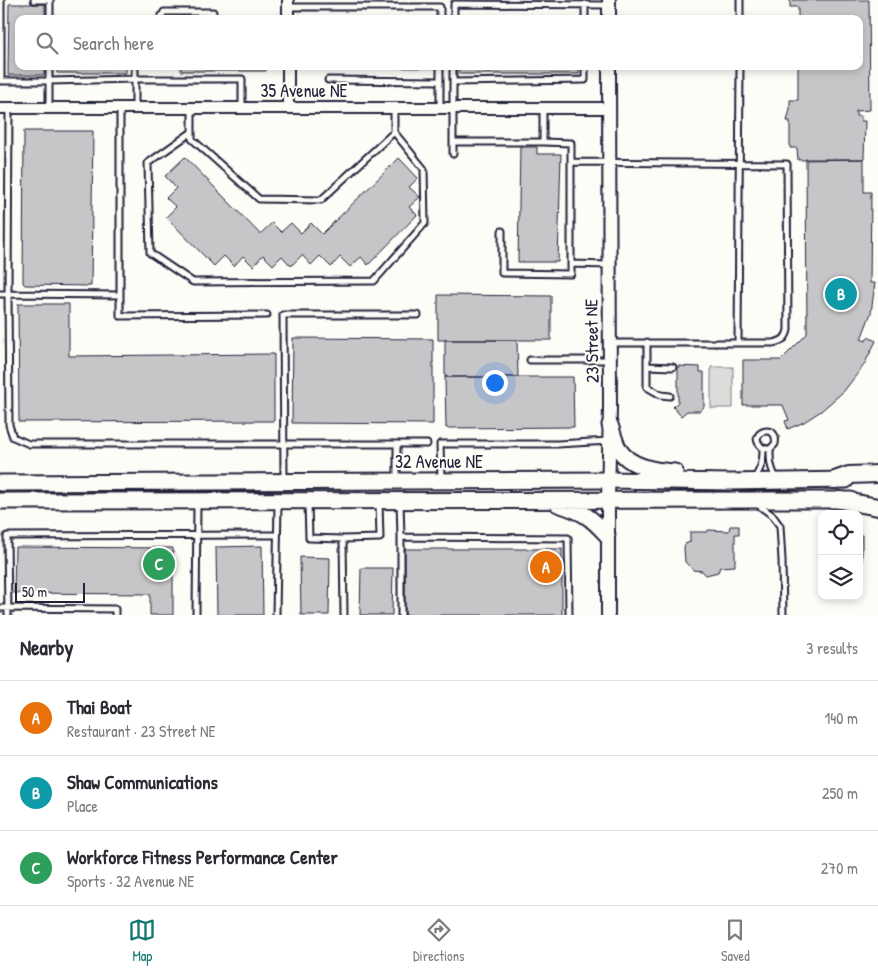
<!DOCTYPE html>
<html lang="en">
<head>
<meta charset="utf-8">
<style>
  body { margin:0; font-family:"Patrick Hand",sans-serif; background:#f7f7f7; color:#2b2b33 }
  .controls { position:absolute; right:15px; bottom:15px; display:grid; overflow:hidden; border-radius:10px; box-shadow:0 2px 8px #0003 }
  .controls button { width:45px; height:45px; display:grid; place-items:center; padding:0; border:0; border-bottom:1px solid #e1e1e2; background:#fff; color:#2b2b33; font:25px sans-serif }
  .scale { position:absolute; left:15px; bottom:12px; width:70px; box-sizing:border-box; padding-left:5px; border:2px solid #22223b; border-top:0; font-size:14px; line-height:18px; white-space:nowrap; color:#22223b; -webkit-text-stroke:4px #fdfcf7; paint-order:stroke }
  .you { position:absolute; left:494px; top:382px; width:18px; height:18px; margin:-12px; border:4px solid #fff; border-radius:50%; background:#1a73e8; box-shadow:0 0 0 8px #1a73e833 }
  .badge { display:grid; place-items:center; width:32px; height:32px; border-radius:50%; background:#0f766e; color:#fff; font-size:16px; font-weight:700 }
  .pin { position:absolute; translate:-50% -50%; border:2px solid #fff; box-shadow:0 1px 5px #0006 }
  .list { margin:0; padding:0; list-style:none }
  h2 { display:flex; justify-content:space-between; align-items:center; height:65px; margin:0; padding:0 20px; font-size:21px }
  h2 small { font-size:16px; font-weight:400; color:#7c7c81 }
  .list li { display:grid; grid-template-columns:32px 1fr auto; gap:15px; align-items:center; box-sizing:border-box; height:75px; padding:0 20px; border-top:1px solid #e1e1e2 }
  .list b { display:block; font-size:19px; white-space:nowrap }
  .list p { margin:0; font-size:16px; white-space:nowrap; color:#7c7c81 }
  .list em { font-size:16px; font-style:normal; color:#7c7c81 }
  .icon { flex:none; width:28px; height:28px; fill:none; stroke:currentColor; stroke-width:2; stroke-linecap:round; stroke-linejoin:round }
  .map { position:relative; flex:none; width:878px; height:615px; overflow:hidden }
  .search { position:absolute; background:#fff; box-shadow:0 2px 8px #0003; left:15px; right:15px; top:15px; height:55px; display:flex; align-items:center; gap:12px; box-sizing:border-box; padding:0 18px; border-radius:10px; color:#7c7c81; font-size:19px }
  .sheet { height:290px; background:#fff }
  nav { display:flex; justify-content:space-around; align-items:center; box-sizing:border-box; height:70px; border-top:1px solid #e1e1e2; background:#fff; font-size:14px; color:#7c7c81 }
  nav a { display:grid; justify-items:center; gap:2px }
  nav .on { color:#0f766e }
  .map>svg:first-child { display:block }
  .green { fill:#dddcdb; stroke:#807f8b }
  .building { fill:#c6c6c8; stroke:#22223b }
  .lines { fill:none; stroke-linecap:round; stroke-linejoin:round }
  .service-casing { stroke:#22223b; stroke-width:9 }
  .minor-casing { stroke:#22223b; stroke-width:14 }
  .tertiary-casing { stroke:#22223b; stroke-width:16 }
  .secondary-casing { stroke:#22223b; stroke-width:19 }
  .primary-casing { stroke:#22223b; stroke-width:20 }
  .service { stroke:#fdfcf7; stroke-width:5 }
  .minor { stroke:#fdfcf7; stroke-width:10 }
  .tertiary { stroke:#fdfcf7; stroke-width:12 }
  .secondary { stroke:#fdfcf7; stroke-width:15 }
  .primary { stroke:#fdfcf7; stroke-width:16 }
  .labels { text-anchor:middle; stroke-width:4; stroke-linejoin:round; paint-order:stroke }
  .street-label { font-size:18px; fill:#22223b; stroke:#fdfcf7 }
</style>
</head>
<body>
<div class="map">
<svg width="878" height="615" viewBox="0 0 878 615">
  <rect width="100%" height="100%" fill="#fdfcf7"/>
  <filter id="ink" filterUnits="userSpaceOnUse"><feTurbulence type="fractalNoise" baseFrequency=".02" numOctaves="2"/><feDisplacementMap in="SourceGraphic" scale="10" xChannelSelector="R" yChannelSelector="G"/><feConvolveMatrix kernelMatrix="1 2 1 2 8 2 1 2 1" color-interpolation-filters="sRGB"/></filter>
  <g filter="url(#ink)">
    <path class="green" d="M711 367H733V408H711Z"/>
    <path class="building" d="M790 0H869L870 110 856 111V116H861V121H865L864 159 798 160 797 148H790V121H787L790 109V100H798V66H859V19H798V7H790Z
      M9 4H45V19H19V66H44V75H8Z
      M57 66H126V73H57Z
      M181 66H266V71H181Z
      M307 66H437V68L307 67Z
      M459 66H579V74H459Z
      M24 131H93L91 286 25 285 23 283Z
      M520 147H537V154H561L558 262H518Z
      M185 157 260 234 272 223 281 232 291 223 301 233 311 223 322 234 399 158 418 178 409 187 420 197 409 207 417 215 368 265 361 257 350 267 340 257 331 267 320 256 311 265 302 255 291 266 282 256 273 265 263 255 253 266 243 256 234 266 224 256 214 266 166 217 176 207 166 198 176 188 165 176Z
      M806 159H864V192H871L870 283H875L871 313 861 339 866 341 868 337 876 341 864 365 844 391 821 411 804 422 788 429 785 421 789 420 783 405H743V360H781L807 334Z
      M438 295 551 296V340H438Z
      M18 304H69V356L274 354V421L19 422Z
      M293 338 433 339V424L292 423Z
      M445 340H517L518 377H445Z
      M678 366 700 367V372H704V407L700 411H687L681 416 673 407 678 402Z
      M445 377H573L574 427 446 428Z
      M730 526H739V534H735V566L720 567 718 572 706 575 702 571 693 570 685 562 684 548 685 544 690 542V532H707L708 530 729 531Z
      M859 535H862V576H859Z
      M262 546 263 615H217L216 547Z
      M15 547 173 548V615H150V594L14 593Z
      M405 549H562V615H405Z
      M300 557 330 558 329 615H301Z
      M361 568H393L392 615H360Z"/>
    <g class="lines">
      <defs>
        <path id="service" d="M1 0V81H49V66
          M34 0H50
          M585 4V19
          M288 7H440V19
          M50 19V0
          M160 19 164 12H213
          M454 19V4L608 5
          M740 19V0
          M440 66V81
          M328 80 440 81V108
          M453 82 585 80V66
          M9 108 8 294 120 295
          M49 108V81L135 79V66
          M120 108V316L267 315
          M135 108V79H242V108
          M192 108V139L259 199 321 200 394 132V108
          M543 108V142L571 143V162L787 164 788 330C786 339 782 341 773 343H610
          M192 132 148 163 150 253 193 282 374 281 425 223 424 169 394 132
          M453 142H543
          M453 154V66
          M571 162V264L609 265
          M502 231V273L571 274V264
          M0 294H8L9 425 13 437 29 444H427
          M647 342V387L661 395 670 396
          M738 343 740 66
          M530 360H609
          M647 366 673 367
          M770 449C766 449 762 449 759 444 750 431 779 423 775 444L770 449C770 461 770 468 777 479
          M755 478C762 466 763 461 763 448
          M397 479V444
          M284 480 283 315H418
          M441 480 440 444H558L609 441
          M400 501 401 537V615
          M308 503 309 538 343 539
          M757 504 772 515 780 526 782 560 783 615
          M401 537 568 538 569 615
          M0 608 115 609V615
          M8 615 7 536 277 535
          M196 615 197 504
          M276 615 278 503
          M344 615 343 539 380 538 379 502"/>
        <path id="minor" d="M288 19V0
          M0 108H608
          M288 108V66"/>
        <path id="tertiary" d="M609 19V0
          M608 615V500L610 408 609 66"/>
        <path id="secondary" d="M610 425C613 433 615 444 620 451 631 467 657 471 675 472
          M0 483 608 480 730 482 846 480
          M0 501 851 500
          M558 504C583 512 590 516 607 535"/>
        <path id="primary" d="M835 480 849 475 878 474
          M840 500 878 507"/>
      </defs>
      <use href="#service" class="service-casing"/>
      <use href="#minor" class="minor-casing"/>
      <use href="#tertiary" class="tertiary-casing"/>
      <use href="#secondary" class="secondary-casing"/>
      <use href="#primary" class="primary-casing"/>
      <use href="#service" class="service"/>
      <use href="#minor" class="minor"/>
      <use href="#tertiary" class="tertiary"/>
      <use href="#secondary" class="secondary"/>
      <use href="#primary" class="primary"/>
    </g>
  </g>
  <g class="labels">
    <g class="street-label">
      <text x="304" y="97">35 Avenue NE</text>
      <text transform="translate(592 341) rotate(-91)" y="6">23 Street NE</text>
      <text x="439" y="468">32 Avenue NE</text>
    </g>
  </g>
</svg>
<div class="controls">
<button><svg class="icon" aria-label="locate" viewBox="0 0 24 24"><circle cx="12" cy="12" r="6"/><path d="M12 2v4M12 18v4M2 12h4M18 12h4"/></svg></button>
<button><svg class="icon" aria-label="layers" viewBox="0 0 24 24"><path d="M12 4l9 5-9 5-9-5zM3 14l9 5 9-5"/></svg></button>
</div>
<div class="scale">50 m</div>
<div class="you"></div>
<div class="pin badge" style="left:546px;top:567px;background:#e8710a">A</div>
<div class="pin badge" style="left:841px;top:294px;background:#0f9aa8">B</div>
<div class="pin badge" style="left:159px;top:564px;background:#2e9e5b">C</div>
<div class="search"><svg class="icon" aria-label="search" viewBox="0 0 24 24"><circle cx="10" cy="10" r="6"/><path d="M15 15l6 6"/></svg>Search here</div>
</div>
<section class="sheet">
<h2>Nearby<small>3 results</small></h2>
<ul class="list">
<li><span class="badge" style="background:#e8710a">A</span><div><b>Thai Boat</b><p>Restaurant · 23 Street NE</p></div><em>140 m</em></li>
<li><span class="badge" style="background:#0f9aa8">B</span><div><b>Shaw Communications</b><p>Place</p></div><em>250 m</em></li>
<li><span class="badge" style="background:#2e9e5b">C</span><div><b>Workforce Fitness Performance Center</b><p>Sports · 32 Avenue NE</p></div><em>270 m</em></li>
</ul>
</section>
<nav>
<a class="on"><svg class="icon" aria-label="map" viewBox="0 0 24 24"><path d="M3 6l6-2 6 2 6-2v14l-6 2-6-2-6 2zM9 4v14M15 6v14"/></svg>Map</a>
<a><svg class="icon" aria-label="directions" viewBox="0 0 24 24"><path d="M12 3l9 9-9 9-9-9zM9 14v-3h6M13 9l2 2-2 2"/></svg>Directions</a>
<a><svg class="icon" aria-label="saved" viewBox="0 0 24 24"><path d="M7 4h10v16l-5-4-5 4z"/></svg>Saved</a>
</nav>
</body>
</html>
